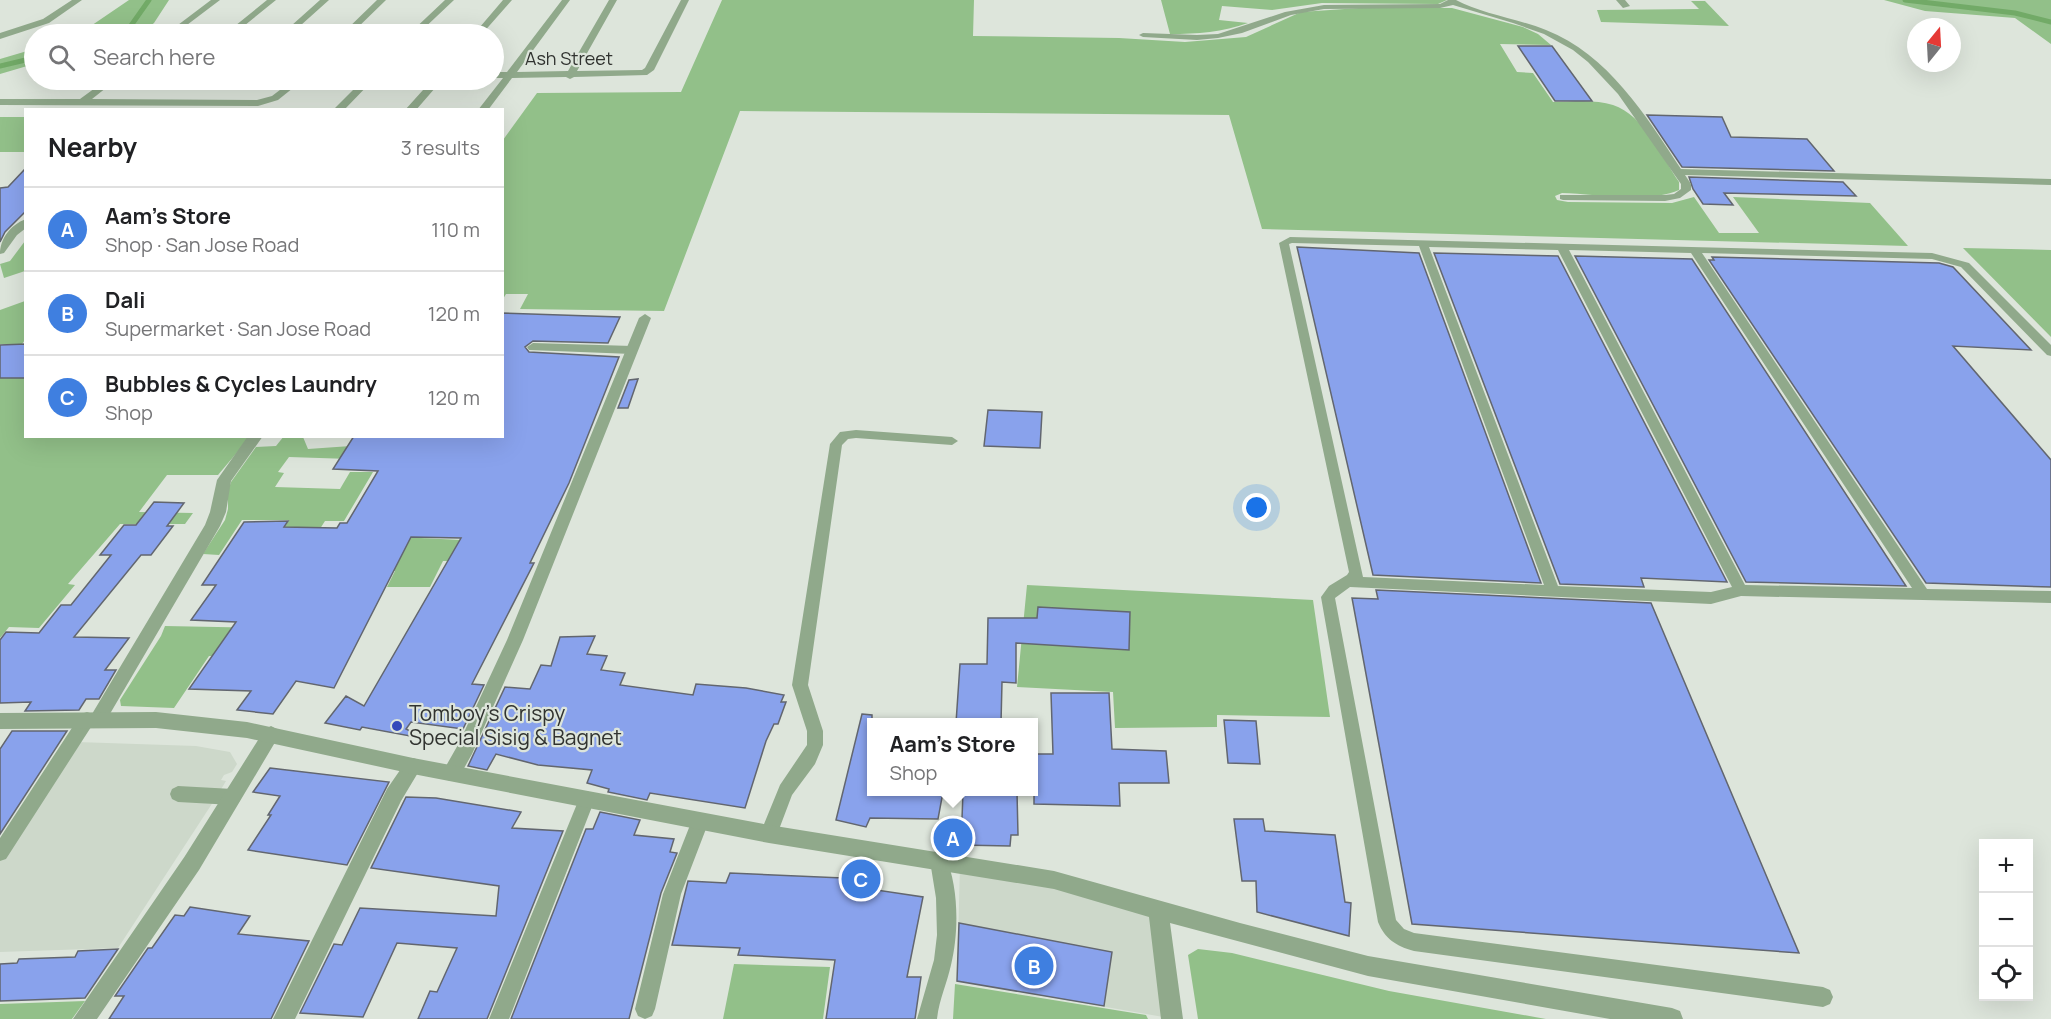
<!DOCTYPE html>
<html lang="en">
<head>
<meta charset="utf-8">
<style>
  body { margin:0; font-family:Manrope,sans-serif; background:#f2f2f2; color:#202124 }
  .controls { position:absolute; right:18px; bottom:18px; display:grid; overflow:hidden; border-radius:0px; box-shadow:0 6px 24px #0002 }
  .controls button { width:54px; height:54px; display:grid; place-items:center; padding:0; border:0; border-bottom:2px solid #e0e0e0; background:#fff; color:#202124; font:30px sans-serif }
  .compass { position:absolute; left:1907px; top:18px; width:54px; height:54px; border-radius:50%; background:#fff; box-shadow:0 6px 24px #0002; rotate:18deg }
  .you { position:absolute; left:1257px; top:508px; width:21px; height:21px; margin:-15px; border:4px solid #fff; border-radius:50%; background:#1a73e8; box-shadow:0 0 0 9px #1a73e833 }
  .badge { display:grid; place-items:center; width:39px; height:39px; border-radius:50%; background:#3349bb; color:#fff; font-size:20px; font-weight:700 }
  .pin { position:absolute; translate:-50% -50%; border:3px solid #fff; box-shadow:0 2px 6px #0006 }
  .popup { position:absolute; left:867px; top:718px; width:171px; height:78px; box-sizing:border-box; display:grid; place-content:center; border-radius:0px; background:#fff; filter:drop-shadow(0 2px 4px #0005); font-size:20px; white-space:nowrap; color:#757577 }
  .popup b { font-size:22px; color:#202124 }
  .popup::after { content:''; position:absolute; left:50%; top:100%; margin-left:-12px; border:12px solid transparent; border-top-color:#fff }
  .list { margin:0; padding:0; list-style:none }
  h2 { display:flex; justify-content:space-between; align-items:center; height:78px; margin:0; padding:0 24px; font-size:26px }
  h2 small { font-size:20px; font-weight:400; color:#757577 }
  .list li { display:grid; grid-template-columns:39px 1fr auto; gap:18px; align-items:center; box-sizing:border-box; height:84px; padding:0 24px; border-top:2px solid #e0e0e0 }
  .list b { display:block; font-size:22px; white-space:nowrap }
  .list p { margin:0; font-size:20px; white-space:nowrap; color:#757577 }
  .list em { font-size:20px; font-style:normal; color:#757577 }
  .icon { flex:none; width:33px; height:33px; fill:none; stroke:currentColor; stroke-width:2; stroke-linecap:round; stroke-linejoin:round }
  .map { position:relative; flex:none; width:2051px; height:1019px; overflow:hidden }
  .search { position:absolute; background:#fff; box-shadow:0 6px 24px #0002; left:24px; top:24px; width:480px; height:66px; display:flex; align-items:center; gap:15px; box-sizing:border-box; padding:0 21px; border-radius:33px; color:#757577; font-size:22px }
  .panel { position:absolute; background:#fff; box-shadow:0 6px 24px #0002; left:24px; top:108px; width:480px; height:330px; border-radius:0px }
  .map>svg:first-child { display:block }
  .built { fill:#cdd8ca }
  .green { fill:#92c089 }
  .lines { fill:none; stroke-linecap:round; stroke-linejoin:round }
  .stream { stroke:#72aa67; stroke-width:5 }
  .building { fill:#89a2ec; stroke:#62666f; stroke-width:1.5 }
  .service { fill:#90a98b; fill-rule:evenodd }
  .minor { fill:#90a98b; fill-rule:evenodd }
  .tertiary { fill:#90a98b; fill-rule:evenodd }
  .poi-dot { fill:#3349bb; stroke:#dde5db; stroke-width:2 }
  .labels { text-anchor:middle; stroke-width:4.5; stroke-linejoin:round; paint-order:stroke }
  .far-street-label { font-size:18px; fill:#313330; stroke:#dde5db }
  .poi-label { font-size:21px; fill:#313330; stroke:#dde5db; text-anchor:start }
</style>
</head>
<body>
<div class="map">
<svg width="2051" height="1019" viewBox="0 0 2051 1019">
  <rect width="100%" height="100%" fill="#dde5db"/>
  <path class="built" d="M77 742 196 746 230 752 237 764 232 772 224 775 221 780 226 781 217 796 118 948 0 952V860Z
    M960 866 1156 911 1169 1018 957 981Z"/>
  <path class="green" d="M129 0H169L154 23 140 34H79Z
    M722 0H974L973 36 1119 38 1185 42 1246 37 1301 12 1359 8H1452L1523 27 1538 34 1551 45 1500 44 1517 72 1533 73 1553 102C1572 102 1595 99 1613 105 1644 115 1662 157 1679 182V190C1652 203 1593 194 1562 193L1555 196 1557 200 1568 202 1672 203 1694 197 1719 233H1759L1733 197 1870 203 1908 246 1262 229 1229 115 740 111 664 311 520 309 528 294H506L503 299V140L537 93 681 92Z
    M1161 0H1447L1438 4 1322 3 1272 10 1222 6 1219 20 1248 23C1223 32 1197 34 1170 34Z
    M1884 0H2051V44L2015 18 1925 11Z
    M1691 1H1705L1729 26 1601 22 1597 10 1699 9Z
    M34 49V64L0 74V59Z
    M0 117H25V152H0Z
    M25 241V271L4 278 0 264 10 261Z
    M1963 248 2051 250V337Z
    M25 301V340L22 344H0V310Z
    M0 378H25L26 436 250 437 218 475H167L139 512 193 513 185 524H120L68 584 75 585 39 628 9 627 0 638Z
    M284 436 303 437 308 449 365 445 350 459 289 457 278 472 284 473 275 487 340 489 350 472H373L344 521H325L314 538 277 541 289 520H242L219 555 203 554 225 520 228 509V491L231 482 256 447 276 446Z
    M401 537 461 540 449 561H443L430 587H387L395 571 379 570Z
    M1027 585 1313 600 1330 717 1217 715V727L1115 728 1113 692 1017 687Z
    M165 626 276 628 245 657 209 656 174 708 121 706 120 700 161 636Z
    M1198 949 1232 953 1389 991 1546 1019H1198L1188 955Z
    M734 964 830 967 823 1019H723Z
    M955 984 1146 1015 1148 1019H953Z
    M85 1001 72 1019H0V1004Z"/>
  <g class="lines">
    <path class="stream" d="M1905 0 2015 13 2051 22
      M115 34 130 27 149 0
      M0 66 34 58"/>
  </g>
  <path class="building" d="M1518 46H1552L1592 101H1555Z
    M1647 115 1722 117 1731 137 1807 139 1834 171 1682 167Z
    M26 168V211L5 232 0 242V188L8 187Z
    M1689 177 1843 182 1856 196 1724 193 1733 205 1703 204 1693 189Z
    M1297 247 1419 253 1541 583 1373 575Z
    M1434 253 1558 256 1727 582 1641 578 1644 587 1560 584Z
    M1575 256 1692 259 1906 586 1746 582Z
    M1712 257 1939 263 1953 267 2031 350 1953 346 2051 460V587L1926 583 1709 260H1714Z
    M502 313 620 317 608 343 533 341 525 347 529 352 619 357 569 483 530 563H534L472 684 484 685 463 729 411 722 406 729 412 732 410 736 362 727 360 730 325 723 346 696 364 706 461 538 411 537 334 688 296 681 273 714 237 710 251 691 189 689 236 622 191 620 216 585H202L244 522 288 521 284 527 337 528 340 523H347L378 471 333 469 354 436H502Z
    M26 344V378H0V345Z
    M638 379 628 408H618L629 380Z
    M988 410 1042 412 1040 448 984 446Z
    M154 502 184 503 167 526H173L151 555H141L74 637 129 638 105 670H116L99 699H86L79 710 25 711 31 702 0 703V640L6 632 39 633 61 605H71L111 555H100L124 525H136Z
    M1376 590 1651 603 1799 953 1412 924 1352 598 1378 599Z
    M1038 607 1130 612 1129 650 1016 643V683L1002 682 1001 723H956L960 664H987L988 618H1037Z
    M595 636 587 654 607 656 601 670 625 673 620 685 693 695 696 684 746 688 784 695 781 702H786L778 724H774L766 741 745 808 650 793 647 800 608 792 609 789 587 783 592 770 538 765 496 754 487 770 468 766 505 687 530 689 541 665 551 666 560 637Z
    M1051 693H1109L1112 749 1166 751 1169 783H1119L1120 806 1034 804V754H1053Z
    M862 714 872 715V792H943L938 819 870 818 866 827 836 820Z
    M1224 720 1256 721 1260 764 1228 763Z
    M12 731H67L0 834V749Z
    M270 768 389 782 347 865 248 850 271 815H268L280 796 253 792Z
    M963 792H1017L1018 835H1011L1010 846 961 845Z
    M406 797 436 798 521 812 512 828 563 831 487 1019H418L430 991 437 992 457 948 397 943 363 1017 300 1013 334 944 342 945 360 908 496 916 499 886 371 868Z
    M600 812 640 820 634 835 674 839 670 852 677 853 661 893 629 1019H511L586 829H593Z
    M1234 819H1263L1265 831 1335 835 1345 902 1351 903 1349 936 1257 912 1256 881H1242Z
    M845 870 880 875 876 890 923 897 907 977H921L915 1019H826L835 960 738 955 740 948 672 945 688 881 726 883 730 873 843 878Z
    M190 907 250 916 238 934 309 941 271 1019H109L124 996H115L148 948H152L175 915 184 916Z
    M959 923 1112 952 1104 1006 957 981Z
    M118 949 85 998 0 1001V964L17 963 19 959 75 957 78 951Z"/>
  <g class="lines">
    <path class="service" d="M1448 0H1456C1479 13 1519 19 1546 30 1608 54 1646 116 1681 169L2051 179V185L1685 175 1691 184V190L1680 198 1665 201 1563 200 1560 199V195H1665L1674 194 1681 189V184L1618 94 1588 62 1573 50 1544 34 1513 23 1453 5 1440 8 1324 9 1291 15 1242 33 1218 38 1197 40 1143 37 1139 35 1143 33 1197 35 1218 34 1285 12 1324 5 1440 4Z
      M1290 237 1932 253 1969 263 2051 345V356L2047 355 1961 267 1932 259 1702 253 1927 589 2051 591V603L1741 596 1711 604 1350 587 1335 598 1396 920 1404 929 1414 933 1823 987 1830 990 1833 997 1830 1004 1823 1007 1414 951C1396 946 1385 939 1378 922L1321 597 1329 586 1347 575 1349 572 1279 243ZM1292 243 1419 246 1544 585 1363 577 1289 244ZM1429 247 1558 250 1732 587 1711 592 1558 586ZM1569 250 1691 253 1912 588 1745 585Z
      M533 343 632 346 638 350 632 354 529 350 527 347Z
      M856 430 952 437 958 441 952 445 856 438 848 439 842 445 808 685 823 731V745L815 764 792 795 775 840 769 842 763 840 760 834 780 785 807 745V731L792 685 830 444 840 432Z
      M87 712 93 714 95 719 93 724 6 859 0 861V838L81 714Z
      M178 786 233 789 239 792 241 797 239 802 233 805 178 802 172 799 170 794 172 789Z
      M587 791 593 794 595 799 509 1019H489L579 799 581 794Z
      M700 813 706 815 709 821 681 894 655 1009 652 1016 645 1019 638 1016 635 1009 663 894 694 815Z
      M939 853 945 855C959 887 959 932 951 965 947 983 939 1000 937 1019H917L934 960 937 935 936 898 930 861 933 855Z"/>
    <path class="minor" d="M72 0H82L49 23 0 39V33L43 19Z
      M211 0H220L175 34H166Z
      M267 0H276L234 34H225Z
      M320 0H329L291 34H282Z
      M377 0H386L351 34H342Z
      M445 0H454L418 34H409Z
      M503 0H512L482 34H474Z
      M562 0H570L517 72 568 71 609 0H617L577 71 642 70 645 68 681 0H689L654 70 647 75 574 77 570 79 566 77 512 78 488 110H478L503 78H494V72H507Z
      M1616 0H1625L1630 6 1623 8Z
      M106 80H116L92 99 257 100 272 96 293 80H303L278 100 258 106 0 105V99H80Z
      M363 80H373L344 110H333Z
      M432 80H442L416 110H405Z
      M26 219V228L17 235 4 253 0 254C0 239 10 225 26 219Z
      M645 314 651 318 523 640 472 754 458 779 451 781 444 779 442 773 459 743 507 640 639 318Z
      M248 436H263L231 481 226 512 220 526 104 724 98 727 92 724 89 719 92 714 205 525 210 512 217 480Z
      M271 726 277 729 280 734 277 739 199 870 97 1019H73L185 856 265 729Z
      M413 758 419 760 422 766 401 801 295 1019H273L387 789 407 760Z"/>
    <path class="tertiary" d="M156 712 247 722 413 758 769 825 1054 871 1240 923 1368 956 1672 1008 1680 1011 1683 1019H1610L1368 976 1170 923 1183 1019H1161L1149 917 1054 889 769 843 413 774 247 738 156 728 0 729V713Z"/>
  </g>
  <circle class="poi-dot" cx="397" cy="726" r="6"/>
  <g class="labels">
    <g class="far-street-label">
      <text x="569" y="65">Ash Street</text>
    </g>
    <g class="poi-label">
      <text x="409" y="721">Tomboy's Crispy<tspan x="409" dy="24">Special Sisig &amp; Bagnet</tspan></text>
    </g>
  </g>
</svg>
<div class="controls">
<button>+</button>
<button>−</button>
<button><svg class="icon" aria-label="locate" viewBox="0 0 24 24"><circle cx="12" cy="12" r="6"/><path d="M12 2v4M12 18v4M2 12h4M18 12h4"/></svg></button>
</div>
<svg class="compass" viewBox="-18 -18 36 36"><path d="M0-13l5 13h-10z" fill="#e53935"/><path d="M0 13l5-13h-10z" fill="#757577"/></svg>
<div class="you"></div>
<div class="pin badge" style="left:953px;top:838px;background:#3f7fe0">A</div>
<div class="popup"><b>Aam's Store</b>Shop</div>
<div class="pin badge" style="left:1034px;top:966px;background:#3f7fe0">B</div>
<div class="pin badge" style="left:861px;top:879px;background:#3f7fe0">C</div>
<div class="search"><svg class="icon" aria-label="search" viewBox="0 0 24 24"><circle cx="10" cy="10" r="6"/><path d="M15 15l6 6"/></svg>Search here</div>
<section class="panel">
<h2>Nearby<small>3 results</small></h2>
<ul class="list">
<li><span class="badge" style="background:#3f7fe0">A</span><div><b>Aam's Store</b><p>Shop · San Jose Road</p></div><em>110 m</em></li>
<li><span class="badge" style="background:#3f7fe0">B</span><div><b>Dali</b><p>Supermarket · San Jose Road</p></div><em>120 m</em></li>
<li><span class="badge" style="background:#3f7fe0">C</span><div><b>Bubbles &amp; Cycles Laundry</b><p>Shop</p></div><em>120 m</em></li>
</ul>
</section>
</div>
</body>
</html>
